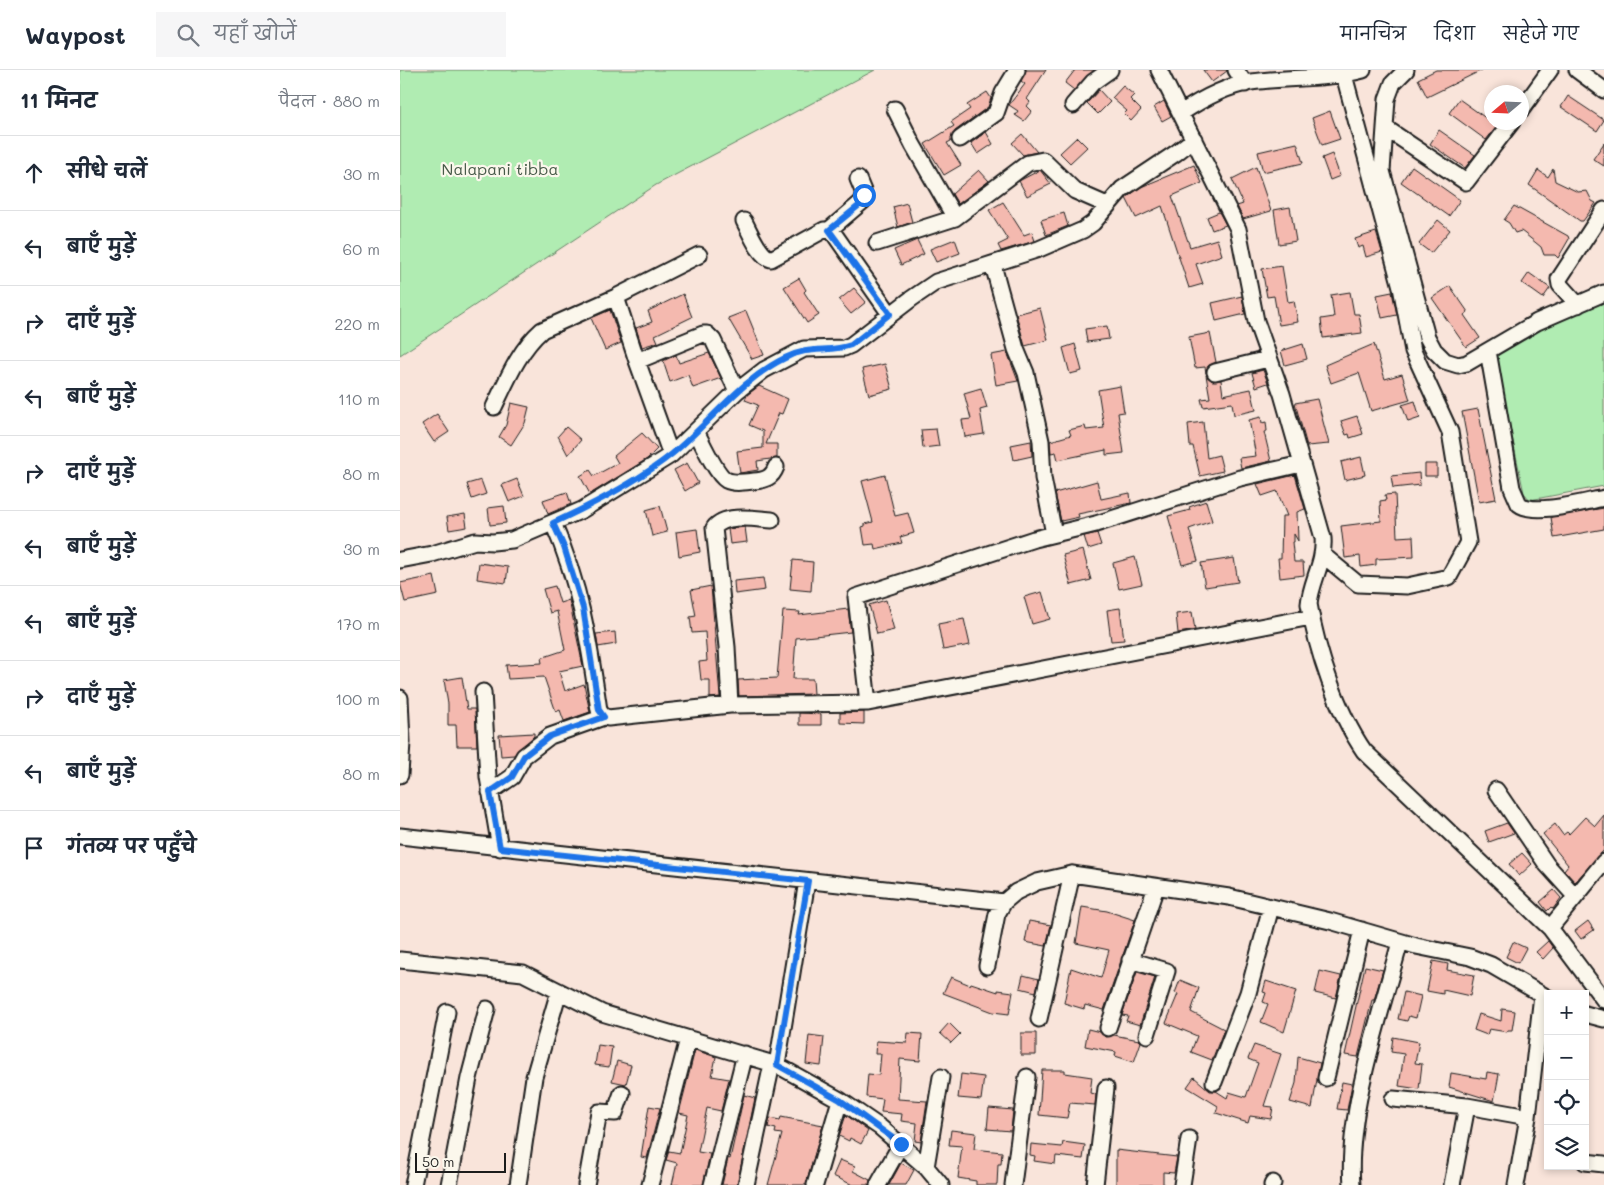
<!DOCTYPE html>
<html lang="hi">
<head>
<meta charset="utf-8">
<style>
  body { margin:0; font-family:Mali,"Playpen Sans Deva",sans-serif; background:#f6f6f7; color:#1f2937 }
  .controls { position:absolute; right:15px; bottom:15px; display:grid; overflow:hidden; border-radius:0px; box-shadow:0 2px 8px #0003 }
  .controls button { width:45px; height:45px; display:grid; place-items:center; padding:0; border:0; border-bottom:1px solid #e0e1e3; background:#fff; color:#1f2937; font:25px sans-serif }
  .compass { position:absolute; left:1084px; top:15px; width:45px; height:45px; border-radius:50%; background:#fff; box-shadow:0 2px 8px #0003; rotate:251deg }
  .scale { position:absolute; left:15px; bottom:12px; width:91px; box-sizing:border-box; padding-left:5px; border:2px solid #1c1c1c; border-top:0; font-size:14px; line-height:18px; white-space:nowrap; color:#1c1c1c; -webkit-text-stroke:4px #fbf7ec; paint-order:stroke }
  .stop { position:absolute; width:15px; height:15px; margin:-11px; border:4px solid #1a73e8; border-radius:50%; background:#fff }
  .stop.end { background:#1a73e8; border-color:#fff; box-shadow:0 1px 5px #0008 }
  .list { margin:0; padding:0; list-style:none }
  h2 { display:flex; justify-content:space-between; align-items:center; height:65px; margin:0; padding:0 20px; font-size:21px }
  h2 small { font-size:16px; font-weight:400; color:#747a83 }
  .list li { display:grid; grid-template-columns:32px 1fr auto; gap:15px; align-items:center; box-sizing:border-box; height:75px; padding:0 20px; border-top:1px solid #e0e1e3 }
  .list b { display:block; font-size:19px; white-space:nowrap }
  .list em { font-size:16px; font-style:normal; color:#747a83 }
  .icon { flex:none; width:28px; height:28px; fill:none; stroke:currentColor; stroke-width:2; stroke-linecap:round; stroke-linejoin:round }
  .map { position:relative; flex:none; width:1204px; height:1115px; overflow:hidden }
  header { display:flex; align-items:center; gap:30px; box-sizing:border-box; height:70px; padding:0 25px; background:#fff; border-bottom:1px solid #e0e1e3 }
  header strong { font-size:24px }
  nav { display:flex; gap:28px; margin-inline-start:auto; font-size:18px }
  .search { width:350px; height:45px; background:#f6f6f7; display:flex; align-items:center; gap:12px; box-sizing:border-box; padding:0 18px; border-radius:0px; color:#747a83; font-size:19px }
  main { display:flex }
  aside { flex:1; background:#fff }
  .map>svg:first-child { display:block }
  .green { fill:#b0ecb2; stroke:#668467 }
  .building { fill:#f4b9af; stroke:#1c1c1c }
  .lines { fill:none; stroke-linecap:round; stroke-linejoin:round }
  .minor-casing { stroke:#1c1c1c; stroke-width:19 }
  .minor { stroke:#fbf7ec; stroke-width:15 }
  .route { stroke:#1a73e8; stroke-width:6 }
  .labels { text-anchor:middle; stroke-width:4.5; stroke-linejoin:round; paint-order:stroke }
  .park-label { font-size:16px; fill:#485a49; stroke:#fbf7ec }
</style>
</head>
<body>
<header>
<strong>Waypost</strong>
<div class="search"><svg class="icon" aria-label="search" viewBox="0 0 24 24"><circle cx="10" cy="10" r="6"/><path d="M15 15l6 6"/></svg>यहाँ खोजें</div>
<nav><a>मानचित्र</a><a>दिशा</a><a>सहेजे गए</a></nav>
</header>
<main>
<aside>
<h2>11 मिनट<small>पैदल · 880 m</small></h2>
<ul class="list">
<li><svg class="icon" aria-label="ahead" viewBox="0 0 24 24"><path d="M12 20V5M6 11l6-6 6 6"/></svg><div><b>सीधे चलें</b></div><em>30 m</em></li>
<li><svg class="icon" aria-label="left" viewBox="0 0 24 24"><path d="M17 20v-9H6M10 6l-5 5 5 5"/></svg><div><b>बाएँ मुड़ें</b></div><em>60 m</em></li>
<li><svg class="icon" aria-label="right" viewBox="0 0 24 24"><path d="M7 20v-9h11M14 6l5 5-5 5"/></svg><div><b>दाएँ मुड़ें</b></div><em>220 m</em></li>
<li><svg class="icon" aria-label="left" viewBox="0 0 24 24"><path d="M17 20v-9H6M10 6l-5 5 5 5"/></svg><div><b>बाएँ मुड़ें</b></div><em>110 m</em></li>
<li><svg class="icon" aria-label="right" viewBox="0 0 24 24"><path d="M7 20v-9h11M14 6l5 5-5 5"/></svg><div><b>दाएँ मुड़ें</b></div><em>80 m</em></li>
<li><svg class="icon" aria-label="left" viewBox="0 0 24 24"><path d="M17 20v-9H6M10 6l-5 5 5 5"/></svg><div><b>बाएँ मुड़ें</b></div><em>30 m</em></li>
<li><svg class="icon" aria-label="left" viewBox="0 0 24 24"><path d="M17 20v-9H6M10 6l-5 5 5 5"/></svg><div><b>बाएँ मुड़ें</b></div><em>170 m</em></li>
<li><svg class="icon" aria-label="right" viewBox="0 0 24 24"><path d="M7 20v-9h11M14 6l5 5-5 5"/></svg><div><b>दाएँ मुड़ें</b></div><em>100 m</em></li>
<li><svg class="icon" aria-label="left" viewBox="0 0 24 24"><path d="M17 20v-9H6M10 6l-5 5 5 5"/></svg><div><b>बाएँ मुड़ें</b></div><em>80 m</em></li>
<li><svg class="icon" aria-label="arrive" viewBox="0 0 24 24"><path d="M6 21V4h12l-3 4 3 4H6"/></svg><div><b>गंतव्य पर पहुँचे</b></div></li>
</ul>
</aside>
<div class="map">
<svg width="1204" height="1115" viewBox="0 0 1204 1115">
  <rect width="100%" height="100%" fill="#f9e4da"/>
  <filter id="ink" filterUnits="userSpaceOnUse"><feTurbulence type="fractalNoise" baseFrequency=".02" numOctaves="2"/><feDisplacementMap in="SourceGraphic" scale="10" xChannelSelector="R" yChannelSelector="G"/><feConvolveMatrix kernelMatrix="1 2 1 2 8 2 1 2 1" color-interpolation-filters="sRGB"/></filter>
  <g filter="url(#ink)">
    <path class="green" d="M0 0H475L256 115 0 285Z
      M1204 230V416L1130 430 1124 423 1095 287 1096 280 1101 276Z"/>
    <path class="building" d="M626 0H646L627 29 630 32 627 36 632 41 624 51 615 45 618 41 609 35 625 14 621 11Z
      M675 0H694L674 20 665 13Z
      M803 0H827V1L812 12Z
      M1036 0H1082L1027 27 1018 9Z
      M723 16 734 25 730 29 741 40 731 51 724 44 727 41 712 28Z
      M699 20 710 32 698 44 687 33Z
      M587 22 591 28 588 37 555 61 551 71 547 73 561 95 544 105 525 74 554 56 551 52 570 39 567 35Z
      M1168 26 1204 50 1197 61 1161 37Z
      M1059 29 1097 56 1086 70 1049 43Z
      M764 31 771 46 762 51 754 37Z
      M930 41 940 69 922 75 912 48Z
      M1039 60 1075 85 1065 98 1030 74Z
      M586 62 593 74 578 84 571 73Z
      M622 64 637 82 623 85 612 73Z
      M677 67 687 77 670 93 660 83Z
      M897 73 903 93 863 102 858 82Z
      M1204 73V96L1193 89Z
      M932 84 940 106 930 110 922 88Z
      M794 95 802 113 772 126 790 177 817 169 822 185 796 194 803 214 789 218 762 136 736 148 726 128 741 117Z
      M1012 96 1060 130 1049 146 1001 112Z
      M856 97 871 141 843 149 837 136 843 134 832 109Z
      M1153 99 1155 111 1178 122 1187 121 1192 131 1196 133 1183 151H1180L1129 115 1138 100 1148 107Z
      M579 100 589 111 558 134 552 124Z
      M640 100 651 114 627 126 619 111Z
      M603 132 624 165 632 162 635 171 601 181 598 175 608 170 589 140Z
      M507 133 512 152 498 157 493 137Z
      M1114 136 1168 166 1169 169 1158 188 1155 185H1144L1141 177 1125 164 1121 161 1115 163 1109 153 1104 150Z
      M890 137 896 171 879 174 874 140Z
      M819 142 826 155 812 160 807 147Z
      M664 143 668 156 646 165 641 150Z
      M1038 150 1050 160 1031 183 1019 174Z
      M976 162 982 182 966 187 963 176 958 178 955 169Z
      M555 169 560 183 536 192 530 179Z
      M517 170 524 184 501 195 494 180Z
      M882 196 888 232 894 231 898 252 879 255 874 226 867 227 862 199Z
      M1129 203 1150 218 1143 228 1122 213Z
      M399 208 406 220 404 222 419 245 407 253 384 217Z
      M1050 216 1068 242 1064 245 1080 268 1066 277 1032 228Z
      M454 218 466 232 451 244 439 230Z
      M950 222 954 244H959L962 263 923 268 921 249 934 247 931 225Z
      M992 222 997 245 982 248 977 225Z
      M283 224 292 247 255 265 258 272 242 277 236 258 252 252 248 241Z
      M842 226 845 244 816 251 812 233Z
      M640 238 648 270 625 276 616 244Z
      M210 240 221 273 205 280 191 248Z
      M346 241 364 285 352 289 328 248Z
      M707 256 709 269 687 272 685 259Z
      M810 263 816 292 808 296 806 303 805 297 795 298 789 267Z
      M675 274 682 301 670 304 663 278Z
      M903 274 907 289 885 295 881 281Z
      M974 274 985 309 1002 304 1010 330 971 341 959 303 931 313 925 295Z
      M607 282 618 311 596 315 591 285Z
      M309 283 321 308 293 318 288 305 270 312 263 291 276 285 279 293Z
      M485 294 492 319 469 325 462 299Z
      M863 300 868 313 856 317 852 303Z
      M806 305 812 311 821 310 823 325 851 319 856 340 834 345 832 333 803 337 801 329 810 328Z
      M359 316 388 329 382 344 379 343 366 374H377V388L357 391 358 400 340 403 337 381 363 378V361L349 355 358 335 345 330 347 325Z
      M720 316 724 342 718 343 724 383 706 385V380L658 390 656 382 651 383 650 371 671 365 669 360 685 356 686 360 704 358 698 320Z
      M581 318 587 338 580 340 584 364 565 367 562 350 571 349 564 323Z
      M917 329 929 374 907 376 895 333Z
      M1015 331 1020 348 1008 352 1002 335Z
      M111 333 129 337 125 353 111 375 99 367 106 355Z
      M1078 339 1096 429 1079 432 1062 342Z
      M37 344 49 362 34 372 22 354Z
      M957 346 963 364 950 368 949 364 946 365 941 351Z
      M861 347 862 353 866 352 867 361 864 362 871 391 841 398 839 388 856 386 849 350Z
      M803 352 807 388 819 385 823 401 800 406 793 376H790L788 354Z
      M166 357 181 370 168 385 158 366Z
      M536 359 539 376 523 378 521 360Z
      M242 363 257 379 247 389 190 424 180 406 190 400 194 406 218 393 214 386Z
      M631 371 632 386 614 390 611 375Z
      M961 387 965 405 945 410 941 392Z
      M287 393 298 413 285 421 274 400Z
      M1025 394H1037V406H1025Z
      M1019 403 1020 415 993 418 991 406Z
      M485 405 495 446 508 443 514 463 500 467 502 473 475 479 474 474 465 475 462 457 465 456V454L473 452 462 411Z
      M895 405 905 439 897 442 898 471 894 464V472H892L894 492H903L904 505 880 508 878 488H881L882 446H887L877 421 862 426 857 414Z
      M117 409 124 426 109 432 102 415Z
      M81 410 86 424 72 429 67 414Z
      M697 411 701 429 730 423 731 433 678 444 679 447 661 451 655 423Z
      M167 422 171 434 148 444 143 430Z
      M995 424 997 467 1013 466 1014 487 976 489V495L961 497 960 486 945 488 941 456 981 451 980 431 986 430 985 425Z
      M806 431 812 451 789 459 798 491 782 495 768 446 790 440 789 437Z
      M104 436 106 453 90 455 88 438Z
      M260 436 267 462 252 466 246 440Z
      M1204 438V459L1154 468 1151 447Z
      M65 444 67 457 49 460 47 447Z
      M345 457 347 472 330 474 328 459Z
      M297 459 300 482 279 486 276 462Z
      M697 463 701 475 688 479 684 466Z
      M683 480 691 510 671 515 663 485Z
      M735 487 742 514 719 519 713 493Z
      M834 488 838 512 805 517 801 493Z
      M393 490 413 492 411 521 390 519Z
      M79 493 108 497 106 513 77 509Z
      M34 506 38 525 5 532 0 513Z
      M363 508 365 520 335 524 334 511Z
      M155 516 160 533 169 530 183 596 159 601 165 621 184 614 190 642 164 651 160 640 156 642 144 607 108 609 106 595 142 593 141 588 165 580 157 541 150 543 143 519Z
      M311 516 320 627 310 628V610H301L299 592 307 591 305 562 292 563 290 547 296 546 291 520Z
      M642 522 650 549 632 554 624 527Z
      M486 530 494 560 477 564 469 535Z
      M720 538 724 570 711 571 707 540Z
      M448 539 451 562 396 568 393 609H413L414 624 339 626 338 610 377 608 383 541 400 542 399 545Z
      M792 542 795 560 778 563 776 544Z
      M564 549 570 575 543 580 538 554Z
      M215 562 216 574 198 577 196 564Z
      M62 607 67 639H75L77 676H57L56 655H48V634L44 610Z
      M464 642V654L440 653V643Z
      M399 643 421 644V655H399Z
      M134 663V666L114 685 101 686 99 665Z
      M1204 745V780L1175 812 1164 800 1168 795 1143 764 1155 754 1163 765 1167 762 1169 764 1185 747 1195 756Z
      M1107 753 1114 763 1089 772 1085 761Z
      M1122 783 1132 794 1119 806 1109 794Z
      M1154 820 1161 828 1153 839 1151 837 1147 841 1140 832Z
      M682 837 707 841 735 850 704 940 685 935 684 939 664 933 671 898 701 908 709 880 676 873Z
      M629 851 651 855 646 876 625 872Z
      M1188 851 1194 860 1181 869 1175 861Z
      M1148 871 1153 878 1143 889 1136 882Z
      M1113 872 1126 878 1118 893 1106 887Z
      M1033 891 1048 894 1047 900 1074 905 1070 926 1043 920V924L1027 921Z
      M965 896 983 900 974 930H972L958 987 945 985Z
      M920 901 941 906 936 928 915 923Z
      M737 902 755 907 740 955 726 951 728 946 722 945Z
      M623 905 639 909 636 922 620 918Z
      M551 907 570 915 571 913 598 922V920L613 922 609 944 593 942 543 923Z
      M780 910 799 918 791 942 824 959 812 990 791 982 797 966 766 953 778 924 775 923Z
      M866 911 896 921 884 962 861 952 868 934 863 932 866 923 863 922Z
      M1004 922 1021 926 1016 948 1009 946 1007 951 998 949Z
      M1102 939 1115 941 1112 960H1108L1107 962 1089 959 1087 965 1074 960 1079 944 1101 951Z
      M549 953 560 964 551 973 540 963Z
      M688 959 700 962 705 967 714 965 739 970 741 972 734 992 715 986 716 982 685 976Z
      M508 963 522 964 520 991 500 989 498 1029 527 1031 521 1072 515 1071 517 1053 501 1051 502 1044 481 1042 483 1029 466 1027 468 1004 479 1005 481 984H475L476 971 507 973Z
      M621 963H636V985H621Z
      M409 965 424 967 421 996 406 994Z
      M993 967 1019 972 1015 993 1022 994 1019 1019 999 1016 1004 984 991 982Z
      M198 975 212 977 209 997 195 995Z
      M854 975 881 984 864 1036 873 1037 871 1049 850 1046 848 1053 816 1043 818 1036 787 1017 794 1007 810 1021H816L827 1028 829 1022 846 1027 858 993 848 989Z
      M295 980 316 987 312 1006 329 1009 321 1041 307 1038 298 1082 310 1084 303 1115H272L277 1093 266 1090 269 1081 280 1083 288 1045 279 1043Z
      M898 987 920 993 912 1038 890 1032 896 1013Z
      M217 991 231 995 226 1014 212 1011Z
      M642 1000H665V1003L692 1007 690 1023 696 1024 695 1035 670 1033 667 1048 639 1045Z
      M1087 1002 1099 1004 1094 1031 1049 1017 1051 1003 1086 1009Z
      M561 1004 584 1007 581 1030 558 1028Z
      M942 1012 952 1014 947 1040 937 1039Z
      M344 1025 355 1028 337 1115H322L328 1088 330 1089Z
      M249 1036 260 1038 247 1088 241 1087Z
      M589 1038 613 1040 611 1061 587 1059Z
      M446 1045 468 1061 461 1074 450 1068 449 1071 439 1066Z
      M381 1047 423 1055 406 1115H368L382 1064 375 1063 376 1059 368 1057 370 1048 380 1050Z
      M551 1060 576 1063 574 1079 602 1082 601 1094H598L597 1115H576V1111L558 1108 562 1076 549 1075Z
      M663 1072 685 1075 683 1089 656 1086 655 1094 634 1091 635 1086 630 1085 631 1074 662 1077Z
      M716 1080 777 1087 774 1103 763 1102V1115H716Z
      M440 1090 455 1096 453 1101 470 1110 469 1115H453L433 1106Z
      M501 1093 514 1100 506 1115H489Z"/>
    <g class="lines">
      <defs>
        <path id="minor" d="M759 0 838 159 856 251 882 324 923 468C925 492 911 511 909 534 917 581 937 642 964 681L1150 858 1204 930
          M836 0 845 14
          M1006 0 993 13 987 29 982 101 1027 267 1034 280 1045 291 1058 295 1067 293 1137 252 1204 223
          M1177 0 1204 20
          M673 35 693 12 710 0
          M495 39 513 75 555 148
          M1122 39 1150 0
          M781 43C802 29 826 16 851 12 888 7 926 10 963 0
          M987 59 1066 112 1112 52
          M560 69 596 43 603 23 617 0
          M344 151C350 162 359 186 371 189L424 160 432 161 490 244
          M429 160 463 131V121L458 109
          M477 173 555 148 628 93 643 90 675 121 707 135
          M593 195 616 279 626 303 641 371 643 408 654 464
          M216 227 299 185
          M1178 235 1160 215 1159 209 1204 140
          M1088 281 1112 418 1119 434C1134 446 1184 432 1204 428
          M237 291 271 385
          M815 302 868 289
          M94 337C107 310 119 280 142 260L216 227 237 291 303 264H307L313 270 337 321
          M297 363C302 373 317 405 326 410 334 414 345 412 354 411 365 410 372 408 376 397
          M153 453C181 517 189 572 199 640L202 645 208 648 330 635 468 633 911 547
          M923 485 958 514 1007 516 1049 507 1068 472 1050 362 1013 281 1001 217 944 5
          M0 490 32 484 75 471 93 472 112 470 182 440 271 385 337 321 364 300 404 279 444 278 451 275 511 229 536 212 639 179 683 160 693 153 722 119 776 83 794 69
          M83 622 88 707 100 778
          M0 628 2 672 0 705
          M468 633 456 527 634 469 696 454 840 408 901 394
          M330 635 327 577 314 458C325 443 356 449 372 450
          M1096 720 1147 795 1175 826
          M90 722 112 707 124 686 150 666 204 647
          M0 766 604 832
          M1150 858 1204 792
          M0 890 123 903 202 943 377 995 440 1030 481 1058 526 1097 541 1115
          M730 890 767 901 747 965
          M587 896 597 844 604 832 616 822 637 812 672 804 829 827 930 851 1016 876 1070 887 1091 895 1148 928
          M1185 944 1204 949
          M639 949 672 804
          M708 958 756 817
          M377 995 407 811
          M926 1008 962 860
          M814 1012 848 923 871 837
          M993 1029 1067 1036 1128 1047
          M1185 1092 1204 1094
          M526 1097 541 1007
          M13 1115 47 942
          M49 1115 69 1008 87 939
          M118 1115 134 1007 159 921
          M186 1115 199 1042 215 1043 222 1023
          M250 1115 288 969
          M312 1115 345 984
          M346 1115 372 994
          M415 1115 440 1030
          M478 1115 501 1074
          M613 1115 627 1007
          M695 1115 706 1018
          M782 1115 789 1069
          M872 1115 873 1113
          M952 1115C946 1042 981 944 1000 872
          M1052 1115 1067 1036
          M1116 1115 1128 1047 1142 925"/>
      </defs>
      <use href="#minor" class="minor-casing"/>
      <use href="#minor" class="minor"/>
    </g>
  </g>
  <g class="lines" filter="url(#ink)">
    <path class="route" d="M464 125 462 133 429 160 490 244 451 275C428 283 410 275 385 288 340 310 310 353 272 384 237 412 194 434 153 453L164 477 183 538 199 640 204 647 150 666 124 686 112 707 90 722 100 778 408 811 377 995 440 1030 501 1074"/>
  </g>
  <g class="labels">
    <g class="park-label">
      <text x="100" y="105">Nalapani tibba</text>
    </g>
  </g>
</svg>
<div class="controls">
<button>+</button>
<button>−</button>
<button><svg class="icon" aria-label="locate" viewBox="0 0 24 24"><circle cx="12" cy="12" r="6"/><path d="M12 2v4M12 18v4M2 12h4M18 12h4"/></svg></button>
<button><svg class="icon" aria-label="layers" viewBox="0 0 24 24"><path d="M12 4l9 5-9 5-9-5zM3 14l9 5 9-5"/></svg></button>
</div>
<svg class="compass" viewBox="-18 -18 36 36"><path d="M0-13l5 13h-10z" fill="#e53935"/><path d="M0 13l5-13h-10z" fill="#747a83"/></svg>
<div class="scale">50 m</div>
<div class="stop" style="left:464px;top:125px"></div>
<div class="stop end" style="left:501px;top:1074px"></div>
</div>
</main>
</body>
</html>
